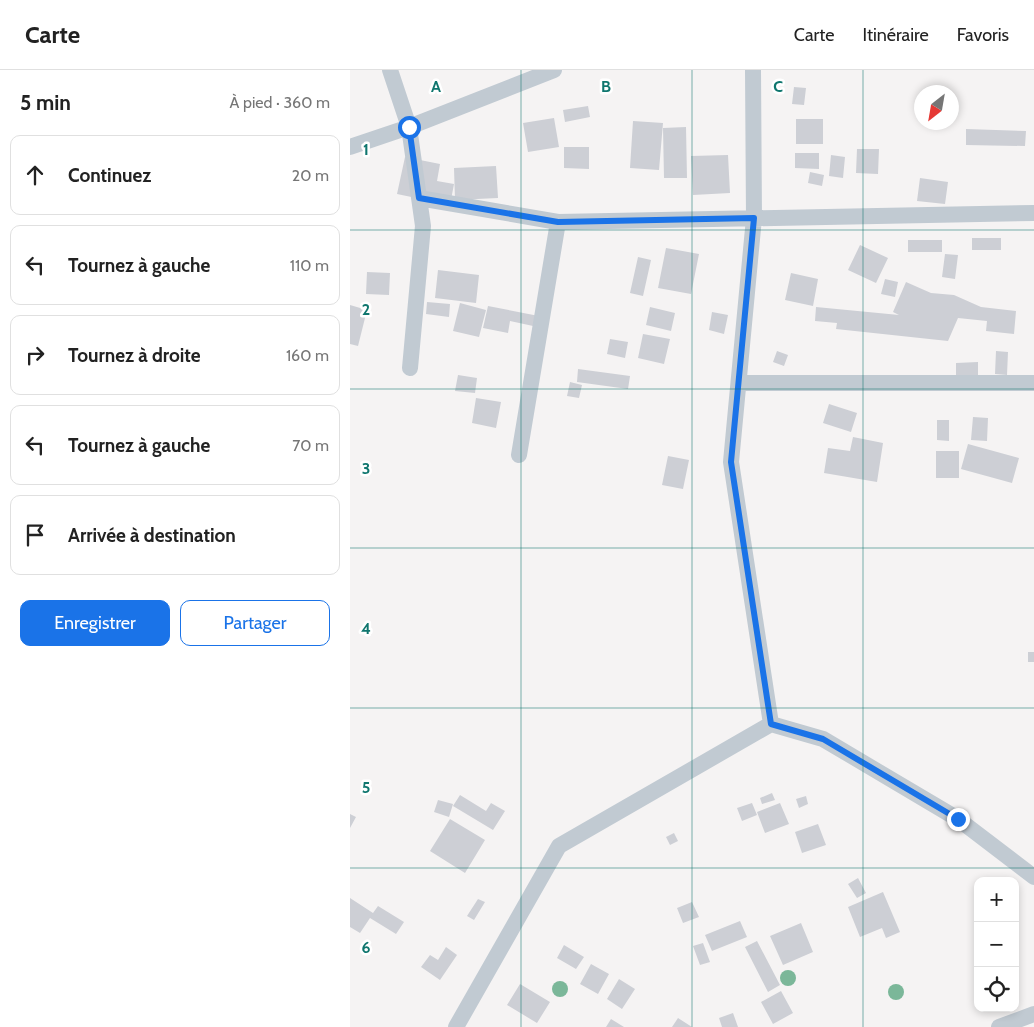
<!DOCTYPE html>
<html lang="fr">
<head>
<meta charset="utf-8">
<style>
  body { margin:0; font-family:Cabin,sans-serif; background:#f6f6f6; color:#222 }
  .controls { position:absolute; right:15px; bottom:15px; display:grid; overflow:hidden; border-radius:10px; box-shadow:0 2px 8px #0003 }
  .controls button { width:45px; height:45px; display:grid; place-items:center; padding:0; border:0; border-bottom:1px solid #e0e0e0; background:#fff; color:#222; font:25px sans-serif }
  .compass { position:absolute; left:564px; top:15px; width:45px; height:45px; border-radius:50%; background:#fff; box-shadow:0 2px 8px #0003; rotate:211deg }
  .stop { position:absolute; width:15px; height:15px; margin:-11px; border:4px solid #1a73e8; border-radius:50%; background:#fff }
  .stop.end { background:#1a73e8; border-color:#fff; box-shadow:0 1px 5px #0008 }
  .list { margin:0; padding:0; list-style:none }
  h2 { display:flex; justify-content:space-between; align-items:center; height:65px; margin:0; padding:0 20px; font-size:21px }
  h2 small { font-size:16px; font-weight:400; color:#767676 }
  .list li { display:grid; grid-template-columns:32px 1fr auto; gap:15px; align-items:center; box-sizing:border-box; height:80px; margin:0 10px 10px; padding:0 10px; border:1px solid #e0e0e0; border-radius:10px }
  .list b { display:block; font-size:19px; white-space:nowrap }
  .list em { font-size:16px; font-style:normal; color:#767676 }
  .actions { display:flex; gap:10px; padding:15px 20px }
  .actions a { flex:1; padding:11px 0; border:1px solid #1a73e8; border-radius:10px; text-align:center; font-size:18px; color:#1a73e8 }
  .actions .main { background:#1a73e8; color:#fff }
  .icon { flex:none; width:28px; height:28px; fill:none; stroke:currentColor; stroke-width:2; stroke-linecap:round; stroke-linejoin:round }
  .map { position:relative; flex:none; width:684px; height:957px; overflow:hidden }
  header { display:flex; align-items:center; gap:30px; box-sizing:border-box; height:70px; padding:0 25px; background:#fff; border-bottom:1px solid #e0e0e0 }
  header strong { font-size:24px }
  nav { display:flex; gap:28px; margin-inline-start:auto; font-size:18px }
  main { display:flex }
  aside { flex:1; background:#fff }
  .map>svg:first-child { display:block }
  .building { fill:#cdcfd5 }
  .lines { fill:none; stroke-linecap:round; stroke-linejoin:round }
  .street { stroke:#c1cad2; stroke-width:16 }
  .tree { fill:#7bb799 }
  .route { stroke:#1a73e8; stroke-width:6 }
  .grid { fill:none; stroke:#0f766e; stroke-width:1; stroke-opacity:0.55 }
  .grid-label { font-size:16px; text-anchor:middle; font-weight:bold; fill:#0f766e; stroke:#fff; stroke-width:5; stroke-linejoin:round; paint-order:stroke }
</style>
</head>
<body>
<header>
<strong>Carte</strong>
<nav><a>Carte</a><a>Itinéraire</a><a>Favoris</a></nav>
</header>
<main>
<aside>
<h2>5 min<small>À pied · 360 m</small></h2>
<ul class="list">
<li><svg class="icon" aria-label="ahead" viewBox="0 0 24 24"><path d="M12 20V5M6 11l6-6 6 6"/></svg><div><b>Continuez</b></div><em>20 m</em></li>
<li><svg class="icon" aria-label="left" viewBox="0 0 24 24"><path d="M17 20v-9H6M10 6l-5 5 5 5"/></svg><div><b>Tournez à gauche</b></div><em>110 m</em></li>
<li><svg class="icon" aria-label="right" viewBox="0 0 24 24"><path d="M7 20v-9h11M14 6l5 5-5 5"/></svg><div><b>Tournez à droite</b></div><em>160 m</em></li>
<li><svg class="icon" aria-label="left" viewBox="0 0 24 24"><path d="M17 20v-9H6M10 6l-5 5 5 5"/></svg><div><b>Tournez à gauche</b></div><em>70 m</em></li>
<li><svg class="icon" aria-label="arrive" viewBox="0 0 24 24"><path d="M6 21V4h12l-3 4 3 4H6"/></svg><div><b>Arrivée à destination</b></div></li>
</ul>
<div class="actions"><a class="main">Enregistrer</a><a>Partager</a></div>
</aside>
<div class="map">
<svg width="684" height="957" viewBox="0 0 684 957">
  <rect width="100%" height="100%" fill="#f5f3f3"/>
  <path class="building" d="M444 17 456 18 454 35 442 34Z
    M238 36 240 47 215 52 213 40Z
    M204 48 209 77 178 82 173 53Z
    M446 49H473V74H446Z
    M283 51 313 53 309 100 280 98Z
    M336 57 337 108H314L313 58Z
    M616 59 676 61 675 76 616 75Z
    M214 77H239V99L214 98Z
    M507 79H529L528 104 506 103Z
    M445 83H469V99L445 98Z
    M378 85 380 123 343 125 341 86Z
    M481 85 495 87 493 108 479 106Z
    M55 87 90 94 87 111 104 114 100 135 47 124Z
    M146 96 148 128 105 130 104 98Z
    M460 102 474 105 472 116 458 113Z
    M570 108 598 112 595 134 567 131Z
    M622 168H651V180H622Z
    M558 170H592V182H558Z
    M510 175 538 188 526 213 498 200Z
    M316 178 349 184 341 224 308 218Z
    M595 184 608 185 605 209 592 207Z
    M288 187 301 190 293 226 280 223Z
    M88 200 129 205 126 233 85 228Z
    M17 202 40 203 39 225 16 224Z
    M441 203 468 209 463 236 435 230Z
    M535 209 548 212 545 227 531 224Z
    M556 212 581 223 604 225 631 237 666 241 664 264 636 261 637 251 608 248 598 271 486 259 487 253 465 251 466 237 549 245 543 242Z
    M77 232 100 234 99 247 76 244Z
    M110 233 136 240 129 267 103 261Z
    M0 235 17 240 8 276 0 274Z
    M138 236 199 248 197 259 160 251 158 263 133 258Z
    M300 237 325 243 321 261 296 255Z
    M362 242 378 245 374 264 359 260Z
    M293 264 320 269 314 294 288 288Z
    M260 269 278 272 275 288 257 284Z
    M427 281 438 285 434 296 423 292Z
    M646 281 658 282 657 305 645 304Z
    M628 292V305L606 306V293Z
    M228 299 280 306 278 319 227 312Z
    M108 305 127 308 125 323 105 321Z
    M220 312 232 315 229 328 217 326Z
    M126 328 151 332 146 358 122 353Z
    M479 334 507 343 501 362 473 353Z
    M623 347 638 348 637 371 621 370Z
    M587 350H599V371L587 370Z
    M503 367 533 373 527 412 474 403 478 378 500 381Z
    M618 374 669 388 662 413 611 399Z
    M586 381H609V408H586Z
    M318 386 339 390 333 419 312 415Z
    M678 582H684V592H678Z
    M422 723 425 730 412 734 410 728Z
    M110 725 136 741 141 733 155 741 143 760 103 736Z
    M456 726 458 734 449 738 446 729Z
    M88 730 103 734 99 747 84 742Z
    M402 733 407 745 392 751 387 738Z
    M430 733 439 754 415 763 407 742Z
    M0 744 6 747 0 758Z
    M100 749 135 770 115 803 80 781Z
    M468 754 476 775 452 783 445 762Z
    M324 763 328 771 320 775 316 767Z
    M508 808 516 823 507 828 498 814Z
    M533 822 550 862 536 868 532 858 510 867 498 837Z
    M0 828 23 843 28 836 54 852 46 864 20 848 10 863 0 857Z
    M128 829 135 832 124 850 117 846Z
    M342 832 349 847 333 853 327 838Z
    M390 851 397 867 362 881 355 865Z
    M451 853 463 882 433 895 420 866Z
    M407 871 430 915 418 922 395 877Z
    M353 873 360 892 350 895 343 876Z
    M214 875 234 887 226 899 207 888Z
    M96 877 107 885 90 910 71 897 80 885 88 890Z
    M241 894 259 904 248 924 230 914Z
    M269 909 285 919 272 939 257 929Z
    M170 914 200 932 187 953 157 935Z
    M431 921 443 943 423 954 411 932Z
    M383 943 388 957H372L369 948Z
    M328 948 342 957H322Z
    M261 949 274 957H256Z"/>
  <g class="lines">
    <path class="street" d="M40 0 59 57 73 156 60 298
      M0 77 59 57 204 0
      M69 128 208 152 684 143
      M389 313H684
      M169 385 208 152
      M421 654 473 669 608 749 684 807
      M106 957 209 776 421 654 381 392 404 148 403 0
      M649 957 684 944"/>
  </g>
  <g class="tree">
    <circle cx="438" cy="908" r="8"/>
    <circle cx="210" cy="919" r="8"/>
    <circle cx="546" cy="922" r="8"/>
  </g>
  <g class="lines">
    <path class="route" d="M59 57 69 128 208 152 404 148 381 392 421 654 473 669 608 749"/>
  </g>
  <path class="grid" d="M171 0V957M342 0V957M513 0V957M0 160H684M0 319H684M0 478H684M0 638H684M0 798H684"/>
  <g class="grid-label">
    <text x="86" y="22">A</text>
    <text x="256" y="22">B</text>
    <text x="428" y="22">C</text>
    <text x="16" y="85">1</text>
    <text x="16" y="245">2</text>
    <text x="16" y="404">3</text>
    <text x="16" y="564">4</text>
    <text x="16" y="723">5</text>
    <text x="16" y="883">6</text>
  </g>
</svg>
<div class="controls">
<button>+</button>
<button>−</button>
<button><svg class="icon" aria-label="locate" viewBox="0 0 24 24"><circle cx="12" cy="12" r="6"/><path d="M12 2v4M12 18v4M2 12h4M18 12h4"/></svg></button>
</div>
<svg class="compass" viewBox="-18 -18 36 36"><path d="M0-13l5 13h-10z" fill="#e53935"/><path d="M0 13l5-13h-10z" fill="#767676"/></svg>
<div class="stop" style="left:59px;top:57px"></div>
<div class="stop end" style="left:608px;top:749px"></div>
</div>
</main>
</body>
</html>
